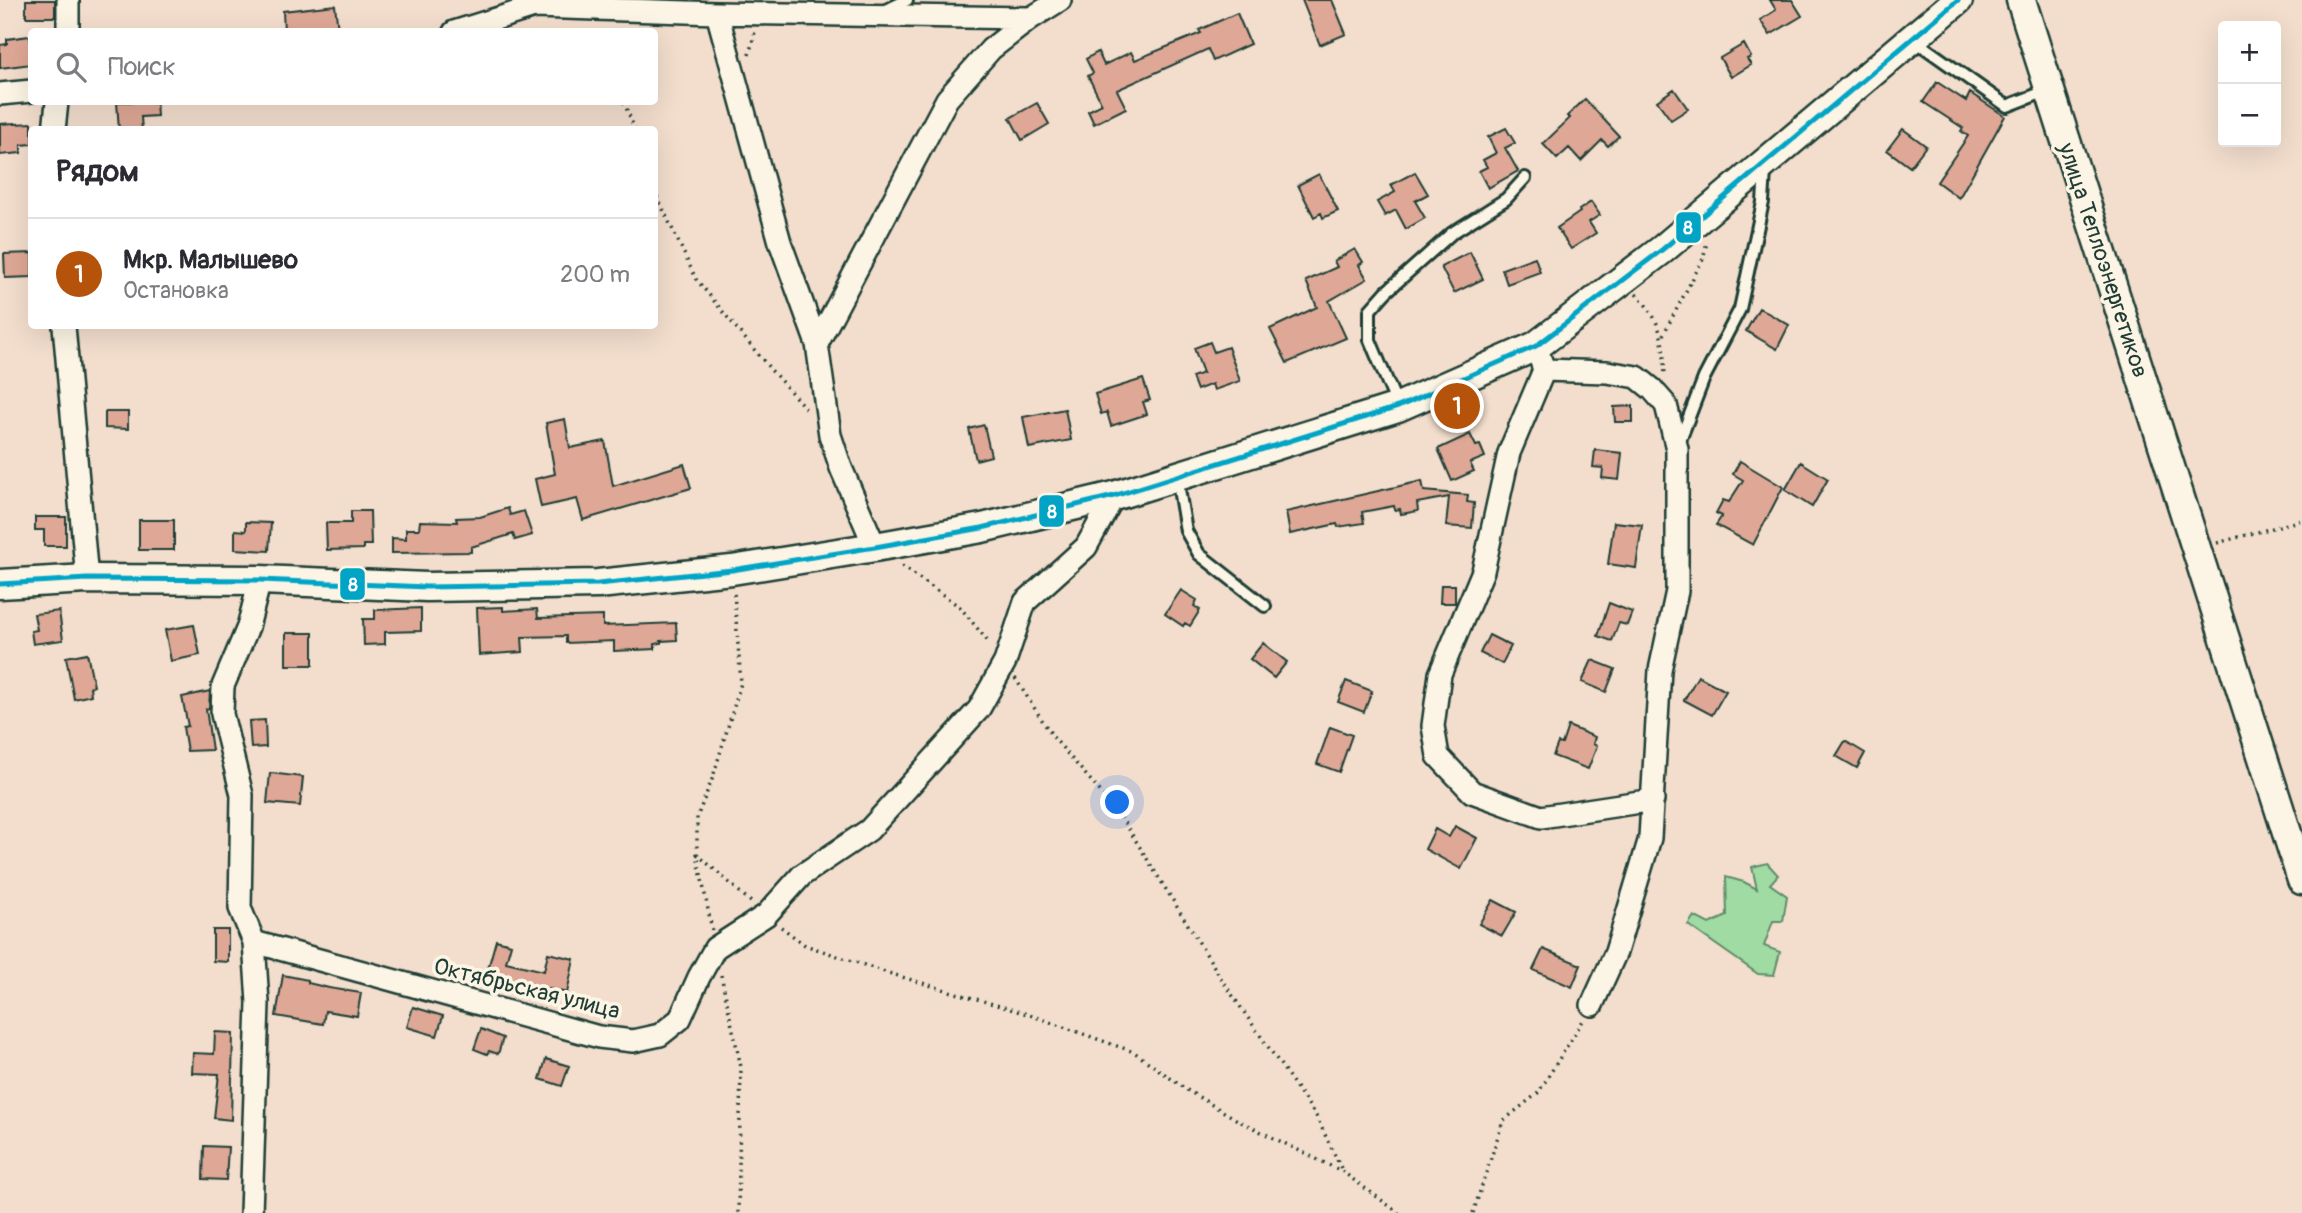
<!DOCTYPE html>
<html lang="ru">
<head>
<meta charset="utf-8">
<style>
  body { margin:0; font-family:Pangolin,sans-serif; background:#f7f7f7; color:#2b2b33 }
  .controls { position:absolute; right:21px; top:21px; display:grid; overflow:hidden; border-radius:7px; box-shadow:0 7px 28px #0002 }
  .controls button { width:63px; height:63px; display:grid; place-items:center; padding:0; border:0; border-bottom:2px solid #e1e1e2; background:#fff; color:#2b2b33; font:35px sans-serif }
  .you { position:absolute; left:1118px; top:803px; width:24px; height:24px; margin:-18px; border:5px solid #fff; border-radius:50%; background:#1a73e8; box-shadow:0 0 0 10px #1a73e833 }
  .badge { display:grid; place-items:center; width:46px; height:46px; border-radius:50%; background:#b45309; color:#fff; font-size:23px; font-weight:700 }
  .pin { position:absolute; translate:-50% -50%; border:4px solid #fff; box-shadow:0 2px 7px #0006 }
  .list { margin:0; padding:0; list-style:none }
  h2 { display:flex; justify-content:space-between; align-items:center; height:91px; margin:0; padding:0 28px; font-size:30px }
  h2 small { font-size:23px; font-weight:400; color:#7c7c81 }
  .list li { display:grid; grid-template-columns:46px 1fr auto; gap:21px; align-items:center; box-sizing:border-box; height:112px; padding:0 28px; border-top:2px solid #e1e1e2 }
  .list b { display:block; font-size:26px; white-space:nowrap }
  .list p { margin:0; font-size:23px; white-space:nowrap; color:#7c7c81 }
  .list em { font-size:23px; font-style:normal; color:#7c7c81 }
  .icon { flex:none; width:38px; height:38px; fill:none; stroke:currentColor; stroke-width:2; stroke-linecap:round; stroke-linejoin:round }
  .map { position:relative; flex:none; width:2302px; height:1213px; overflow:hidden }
  .search { position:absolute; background:#fff; box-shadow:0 7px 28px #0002; left:28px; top:28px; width:630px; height:77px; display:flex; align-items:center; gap:18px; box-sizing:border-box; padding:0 24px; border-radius:7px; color:#7c7c81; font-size:26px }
  .panel { position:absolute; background:#fff; box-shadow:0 7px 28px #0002; left:28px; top:126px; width:630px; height:203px; border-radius:7px }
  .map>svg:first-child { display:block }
  .green { fill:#9fdba2; stroke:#5f8c6b; stroke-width:2 }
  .building { fill:#dfa896; stroke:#1f3d34; stroke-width:2 }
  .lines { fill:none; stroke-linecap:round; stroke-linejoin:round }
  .lane-casing { stroke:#1f3d34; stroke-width:16 }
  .street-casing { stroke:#1f3d34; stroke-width:26 }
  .secondary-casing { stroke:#1f3d34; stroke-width:33 }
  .path { stroke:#1f3d34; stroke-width:3.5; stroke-dasharray:2 5; stroke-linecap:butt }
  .lane { stroke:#fcf5e5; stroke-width:10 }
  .street { stroke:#fcf5e5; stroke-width:21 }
  .secondary { stroke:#fcf5e5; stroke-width:28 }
  .bus-1-casing { stroke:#fcf5e5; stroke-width:10 }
  .bus-1 { stroke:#02a4c6; stroke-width:5 }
  .labels { text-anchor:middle; stroke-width:7; stroke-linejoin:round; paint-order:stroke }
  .street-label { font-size:23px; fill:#1f3d34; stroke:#fcf5e5 }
  .line-badge { stroke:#fcf5e5; stroke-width:2.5 }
  .badge-label { font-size:19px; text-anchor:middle; font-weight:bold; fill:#fff }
</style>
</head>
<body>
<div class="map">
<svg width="2302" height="1213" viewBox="0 0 2302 1213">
  <rect width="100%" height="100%" fill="#f3decd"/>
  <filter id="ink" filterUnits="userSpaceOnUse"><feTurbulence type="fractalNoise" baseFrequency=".0143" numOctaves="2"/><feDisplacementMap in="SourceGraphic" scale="14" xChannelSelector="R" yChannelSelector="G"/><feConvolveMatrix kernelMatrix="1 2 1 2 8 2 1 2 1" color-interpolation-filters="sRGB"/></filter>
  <g filter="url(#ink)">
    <path class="green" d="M1767 863 1778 875 1770 884 1787 896 1783 921H1773L1764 946 1780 952 1774 975 1758 974 1688 925 1694 916 1709 924 1727 916 1726 877 1744 882 1757 889 1752 867Z"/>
    <path class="building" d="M26 0H55V17H26Z
      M1302 0H1332L1346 34 1320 45Z
      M1770 0H1792L1802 16 1770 35 1760 20 1776 10Z
      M335 5 338 30 284 32 283 11Z
      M1237 13 1250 44 1213 61 1208 49 1117 90 1126 108 1094 124 1088 111 1102 104 1088 76 1093 73 1086 59 1098 52 1104 65 1131 52 1135 60 1201 33 1199 30Z
      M30 36 32 64 0 68V45L7 44V39Z
      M1744 44 1751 57 1747 59 1751 65 1731 77 1720 58Z
      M1937 82 1966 101 1970 93 2005 116 1959 198 1937 182 1968 136 1961 131 1963 128 1923 102Z
      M1674 89 1688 109 1671 120 1657 101Z
      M1585 99 1619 136 1608 146 1602 140 1581 161 1569 148 1557 159 1543 144 1570 118 1567 116Z
      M117 102H156L157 116 141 117 142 130H119Z
      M1037 103 1049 124 1022 140 1010 118Z
      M15 123V124L32 123V144L21 145V153L0 155V124Z
      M1506 128 1515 143 1505 148 1518 171 1488 188 1479 171 1487 167 1483 160 1496 153 1488 137Z
      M1903 129 1926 146 1910 167 1887 150Z
      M1415 172 1428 194 1415 201 1425 218 1406 229 1396 210 1385 216 1377 202 1395 192 1391 185Z
      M1319 174 1338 211 1323 218 1321 213 1314 217 1298 185Z
      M1591 202 1600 215 1589 222 1596 233 1571 249 1557 228 1580 212 1579 210Z
      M1355 249 1363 262 1359 265 1367 279 1329 301 1346 338 1287 363 1270 329 1317 307 1306 281 1337 267 1334 261Z
      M1470 252 1483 279 1454 293 1441 267Z
      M32 253V277L5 278 4 254Z
      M1535 257 1540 272 1507 284 1502 269Z
      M1759 308 1789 325 1777 349 1746 331Z
      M1210 342 1214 352 1228 347 1240 381 1214 390 1212 384 1197 390 1192 377 1203 373 1194 348Z
      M1143 379 1150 400 1143 402 1147 414 1111 426 1107 412 1101 414 1095 394Z
      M1633 406V422H1615L1614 407Z
      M1065 409 1071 440 1029 448 1023 417Z
      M105 412H128V429L105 428Z
      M565 419 570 448 605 441 613 486 684 464 691 488 583 520 577 499 541 507 535 479 555 474 546 423Z
      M984 425 991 456 976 460 969 429Z
      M1470 434 1476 446 1480 445 1485 457 1470 463 1474 471 1452 481 1438 449Z
      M1595 450 1622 453 1619 480 1602 478 1603 468 1593 467Z
      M1740 461 1783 487 1753 545 1716 525 1722 516 1716 513 1723 500 1729 502 1743 480 1733 474Z
      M1801 462 1828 479 1812 507 1785 490Z
      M1422 481 1424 491 1468 495 1467 502 1474 503 1472 528 1446 526 1449 497 1417 503 1418 511 1401 514 1400 509 1395 510 1394 506 1362 512 1364 523 1338 527 1337 524 1290 534 1286 512Z
      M508 508 510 515 524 511 532 535 515 540 513 534 471 547V552L392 553V538L406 539V529H419L420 521 457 522 456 518 480 517Z
      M351 511H370L371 545H363V549L327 550 326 523H351Z
      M35 517H66V546H44V530H35Z
      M139 520H174V550H139Z
      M246 522 271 523 269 551 235 549V530L246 531Z
      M1614 522 1642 525 1636 568 1608 564Z
      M1441 585H1455V603H1440Z
      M1181 590 1197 600 1194 606 1200 610 1190 626 1185 623 1183 626 1165 614Z
      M1609 603 1632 612 1627 625 1619 623 1612 641 1598 636Z
      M503 607V611L537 609 538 618 603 616V626L676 623 677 640 661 641V643L655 644V649L614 651V641L566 643V636L522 637 523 652 479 655 477 608Z
      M421 608V631L385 632V644L364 645 363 619H375V610Z
      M59 611 63 640 33 644 31 631 37 630 34 614Z
      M194 625 200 655 171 661 165 630Z
      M286 633H313V665H286Z
      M1489 635 1511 646 1502 664 1480 653Z
      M1263 643 1287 662 1274 678 1250 659Z
      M87 653 94 686 90 687 91 695 74 699 66 657Z
      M1592 660 1615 669 1606 692 1582 682Z
      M1698 676 1726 691 1712 715 1684 700Z
      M1346 681 1372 691 1364 712 1338 702Z
      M210 691 209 708 206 709 212 750 187 751 183 727 188 726 182 697Z
      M265 720 266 747 251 748 249 721Z
      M1568 726 1595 737 1593 744 1597 746 1588 769 1553 756 1558 743 1562 744Z
      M1330 727 1352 735 1339 772 1317 764Z
      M1845 741 1865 753 1857 768 1836 756Z
      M270 773 303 777 300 806 267 803Z
      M1455 826 1477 838 1461 869 1425 849 1435 829 1449 837Z
      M1493 900 1516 912 1502 936 1479 924Z
      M213 930H228V962L213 961Z
      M496 940 511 944 506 962 544 971 548 953 574 959 567 993 542 987 540 998 484 983Z
      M1543 949 1581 965 1572 987 1533 970Z
      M283 975 308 980V983L329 988 361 993 357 1016 325 1011 323 1024 276 1016Z
      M413 1007 443 1016 437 1036 407 1027Z
      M481 1029 503 1038 498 1054 489 1051 487 1054 474 1049Z
      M215 1032 233 1033 231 1120 214 1118 219 1074 192 1073 193 1053 214 1054Z
      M546 1059 569 1066 562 1086 540 1079Z
      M204 1146 228 1147 226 1180 203 1179Z"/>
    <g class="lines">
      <defs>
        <path id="lane" d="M884 11 907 0
          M1914 40 2007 106 2049 90
          M1398 407 1370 340V310L1386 292 1452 233 1506 199 1525 178
          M1679 443 1704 378 1740 309 1763 202 1765 171
          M1177 477 1186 531 1199 554 1265 606"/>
        <path id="street" d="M68 0V32
          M717 13 780 242 817 344 830 435 841 468 875 547
          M454 32 534 7 717 13 1031 18
          M0 94 32 91
          M54 130 57 102
          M64 326 87 579
          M817 344 947 99 991 49 1031 18 1060 0
          M1536 346 1544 370 1607 372 1637 377 1652 389 1666 405 1677 449V591L1660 670 1650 838 1616 952 1592 1005
          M1544 370 1509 453 1483 571 1440 674 1433 726 1438 756 1472 792 1541 817 1653 800
          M254 942 599 1037 633 1041 660 1035 680 1019 699 977 715 948 766 915 802 875 869 830 979 709 1005 662 1025 602 1086 547 1114 496
          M251 1213 258 1003 254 942 240 908 242 795 222 714 223 686 248 627 260 580"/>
        <path id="secondary" d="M2021 0 2302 880
          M0 584 87 579 260 580 427 587 598 584 732 570 875 547 982 528 1114 496 1398 407 1536 346 1663 249 1958 0"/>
      </defs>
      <use href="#lane" class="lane-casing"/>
      <use href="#street" class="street-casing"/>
      <use href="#secondary" class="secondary-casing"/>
      <path class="path" d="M749 55 755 32
        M624 102 635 130
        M654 190 696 279 771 370 807 410
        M1636 294C1663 321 1663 341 1665 376
        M1663 335 1703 259 1707 242
        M2217 543 2302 520
        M902 566 960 607 990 644
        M1015 678 1053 737 1118 812 1226 986 1316 1116 1343 1172
        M697 854 751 902
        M781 927 805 945 885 972 1027 1014 1134 1052 1187 1090 1241 1122 1343 1172 1399 1213
        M712 930 697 854V817L713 777 741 683 734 593
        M721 975 741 1067 738 1213
        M1473 1213 1503 1121 1538 1093 1584 1019"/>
      <use href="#lane" class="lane"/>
      <use href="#street" class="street"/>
      <use href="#secondary" class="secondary"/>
      <defs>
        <path id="bus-1" d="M0 584 87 579 260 580 427 587 598 584 732 570 875 547 982 528 1114 496 1398 407 1536 346 1663 249 1958 0"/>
      </defs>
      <use href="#bus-1" class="bus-1-casing"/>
      <use href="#bus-1" class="bus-1"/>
    </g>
  </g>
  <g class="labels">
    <g class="street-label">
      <text transform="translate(2104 260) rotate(72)" y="8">улица Теплоэнергетиков</text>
      <text transform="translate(527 988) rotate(14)" y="8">Октябрьская улица</text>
    </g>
  </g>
  <g class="line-badge">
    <rect x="1675" y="211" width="27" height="33" rx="7" fill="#02a4c6"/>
    <rect x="1038" y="494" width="27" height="34" rx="7" fill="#02a4c6"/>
    <rect x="339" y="567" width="27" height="34" rx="7" fill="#02a4c6"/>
  </g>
  <g class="badge-label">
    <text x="1688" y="234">8</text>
    <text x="1052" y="518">8</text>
    <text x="353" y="591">8</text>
  </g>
</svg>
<div class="controls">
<button>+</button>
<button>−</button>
</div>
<div class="you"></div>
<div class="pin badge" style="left:1457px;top:406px">1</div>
<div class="search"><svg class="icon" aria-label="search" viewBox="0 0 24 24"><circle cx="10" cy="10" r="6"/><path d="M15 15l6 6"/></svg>Поиск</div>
<section class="panel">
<h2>Рядом<small></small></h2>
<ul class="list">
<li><span class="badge">1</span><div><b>Мкр. Малышево</b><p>Остановка</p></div><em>200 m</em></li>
</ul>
</section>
</div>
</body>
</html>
